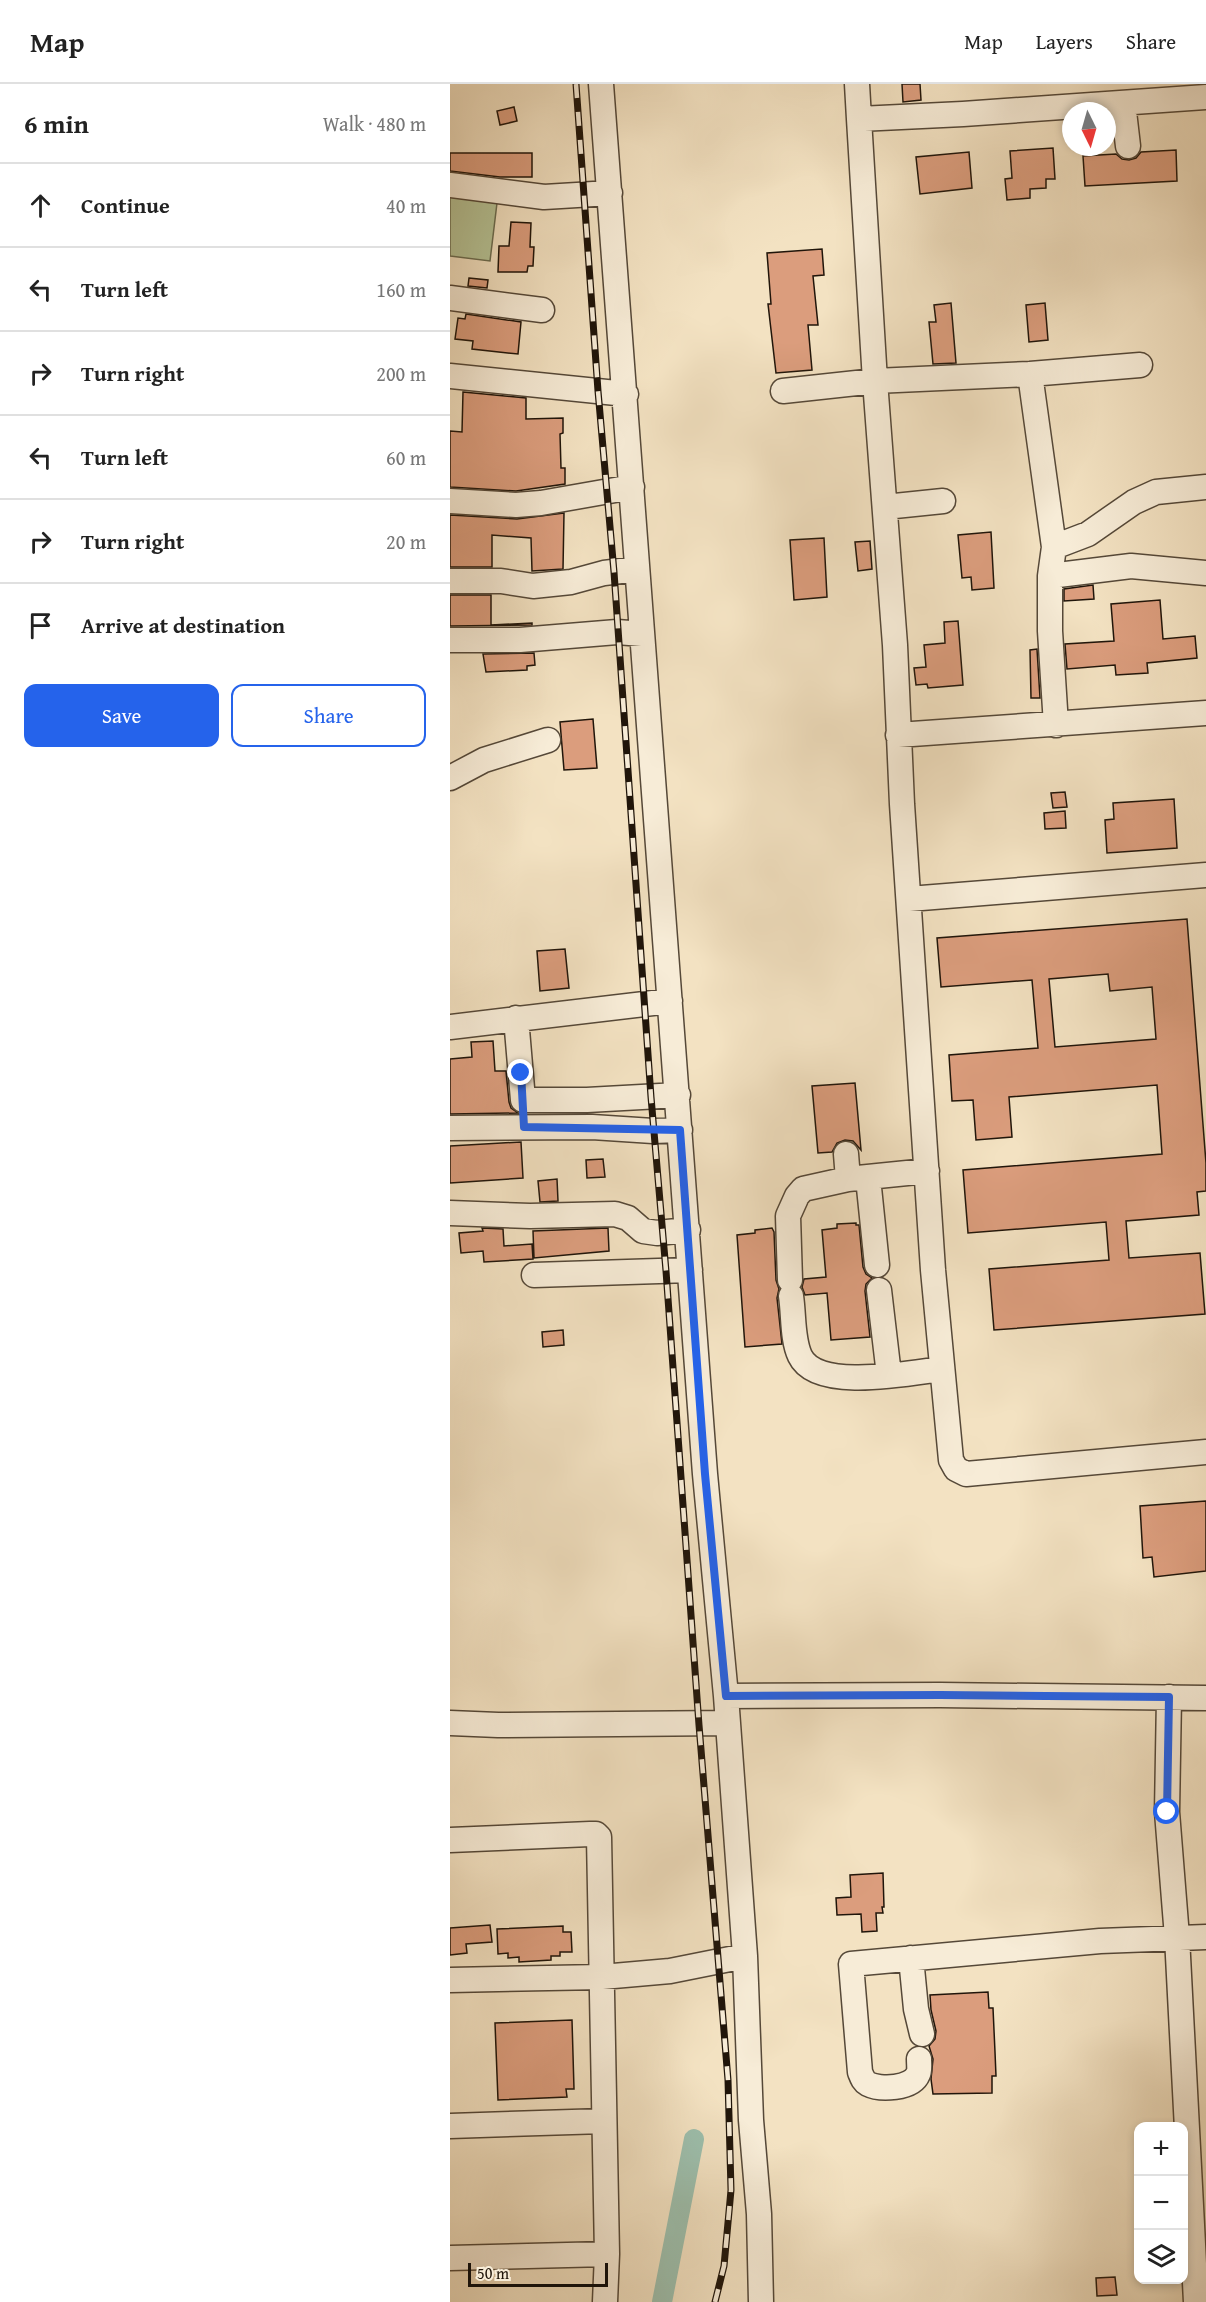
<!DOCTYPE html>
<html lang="en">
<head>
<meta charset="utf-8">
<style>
  body { margin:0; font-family:"Gentium Book Plus",serif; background:#f2f2f2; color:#222 }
  .controls { position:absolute; right:18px; bottom:18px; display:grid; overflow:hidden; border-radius:12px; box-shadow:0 3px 9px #0003 }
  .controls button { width:54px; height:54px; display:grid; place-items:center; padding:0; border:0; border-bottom:2px solid #e0e0e0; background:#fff; color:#222; font:30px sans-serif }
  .compass { position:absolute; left:612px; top:18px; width:54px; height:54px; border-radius:50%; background:#fff; box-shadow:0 3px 9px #0003; rotate:175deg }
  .scale { position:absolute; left:18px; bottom:15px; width:140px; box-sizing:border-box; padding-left:6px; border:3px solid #20150a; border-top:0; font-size:16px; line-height:21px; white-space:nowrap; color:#20150a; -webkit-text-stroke:4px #f7ecd7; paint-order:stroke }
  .stop { position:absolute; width:18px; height:18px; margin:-14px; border:4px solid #2563eb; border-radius:50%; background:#fff }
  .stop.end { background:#2563eb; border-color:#fff; box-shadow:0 2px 6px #0008 }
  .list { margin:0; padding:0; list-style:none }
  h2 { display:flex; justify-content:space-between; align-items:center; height:78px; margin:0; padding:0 24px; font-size:26px }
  h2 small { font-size:20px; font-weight:400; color:#767676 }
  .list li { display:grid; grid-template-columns:39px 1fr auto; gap:18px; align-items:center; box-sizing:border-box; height:84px; padding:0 24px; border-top:2px solid #e0e0e0 }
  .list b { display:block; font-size:22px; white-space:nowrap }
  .list em { font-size:20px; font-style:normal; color:#767676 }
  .actions { display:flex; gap:12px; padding:18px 24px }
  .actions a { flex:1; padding:14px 0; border:2px solid #2563eb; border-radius:12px; text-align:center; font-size:21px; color:#2563eb }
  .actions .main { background:#2563eb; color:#fff }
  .icon { flex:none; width:33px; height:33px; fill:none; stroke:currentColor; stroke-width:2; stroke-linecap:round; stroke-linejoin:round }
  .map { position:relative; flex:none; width:756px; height:2218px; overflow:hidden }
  header { display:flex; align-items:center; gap:36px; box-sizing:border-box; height:84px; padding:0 30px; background:#fff; border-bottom:2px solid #e0e0e0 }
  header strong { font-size:28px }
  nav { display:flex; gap:33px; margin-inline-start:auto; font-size:21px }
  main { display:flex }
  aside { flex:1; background:#fff }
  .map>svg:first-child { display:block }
  .green { fill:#b6c497; stroke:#6b6c50; stroke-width:1.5 }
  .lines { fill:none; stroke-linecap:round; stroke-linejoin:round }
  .canal { stroke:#9dbfad; stroke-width:20 }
  .building { fill:#db9d7d; stroke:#20150a; stroke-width:1.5; fill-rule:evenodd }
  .minor-casing { stroke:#554838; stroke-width:27 }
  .minor { stroke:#f7ecd7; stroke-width:24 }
  .rail-casing { stroke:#20150a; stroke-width:7 }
  .rail { stroke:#f7ecd7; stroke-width:4.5; stroke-dasharray:14; stroke-linecap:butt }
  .route { stroke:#2563eb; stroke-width:8 }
</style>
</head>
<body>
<header>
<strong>Map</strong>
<nav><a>Map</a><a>Layers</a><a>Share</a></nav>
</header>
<main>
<aside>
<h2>6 min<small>Walk · 480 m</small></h2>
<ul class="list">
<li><svg class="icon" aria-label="ahead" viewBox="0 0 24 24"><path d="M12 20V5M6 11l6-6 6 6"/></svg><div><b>Continue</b></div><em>40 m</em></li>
<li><svg class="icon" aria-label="left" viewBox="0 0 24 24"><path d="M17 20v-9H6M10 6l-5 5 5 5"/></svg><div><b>Turn left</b></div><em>160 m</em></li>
<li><svg class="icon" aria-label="right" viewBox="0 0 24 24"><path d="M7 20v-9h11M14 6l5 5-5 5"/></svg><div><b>Turn right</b></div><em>200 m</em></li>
<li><svg class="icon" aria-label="left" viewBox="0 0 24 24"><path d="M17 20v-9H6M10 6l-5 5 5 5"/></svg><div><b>Turn left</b></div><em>60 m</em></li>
<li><svg class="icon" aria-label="right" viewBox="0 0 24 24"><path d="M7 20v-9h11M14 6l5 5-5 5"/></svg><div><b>Turn right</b></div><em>20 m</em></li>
<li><svg class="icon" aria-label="arrive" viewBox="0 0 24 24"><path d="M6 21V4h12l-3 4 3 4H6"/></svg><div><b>Arrive at destination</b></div></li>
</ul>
<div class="actions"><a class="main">Save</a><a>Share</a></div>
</aside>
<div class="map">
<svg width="756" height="2218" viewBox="0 0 756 2218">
  <rect width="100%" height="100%" fill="#f3e2c2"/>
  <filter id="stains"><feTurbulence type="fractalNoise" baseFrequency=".00333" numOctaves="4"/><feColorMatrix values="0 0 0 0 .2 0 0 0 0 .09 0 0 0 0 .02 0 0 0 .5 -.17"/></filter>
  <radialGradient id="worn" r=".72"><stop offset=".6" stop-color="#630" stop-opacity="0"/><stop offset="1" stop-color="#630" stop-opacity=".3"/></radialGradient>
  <path class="green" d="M0 113 47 119 40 177 0 172Z"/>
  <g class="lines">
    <path class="canal" d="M212 2218 244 2055"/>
  </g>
  <path class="building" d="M452 0H470L471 16 453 18Z
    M64 23 67 37 50 41 47 27Z
    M603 64 605 95H596V104L580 105V114L557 116 555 95 562 94 560 67Z
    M726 66 727 97 635 102 633 72 666 70 672 75 679 76 686 74 691 68Z
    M519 68 522 104 470 110 466 73Z
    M0 69H82V93H50L0 87Z
    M61 138 81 139 80 163H84L83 182H78L77 188H48L49 162H59Z
    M372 165 374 191 363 192 368 241H358L362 286 326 289 318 220H321L317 169Z
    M19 194 38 196 37 204 18 202Z
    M501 219 506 279 483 280 479 238H486L484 221Z
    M595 219 598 256 579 258 576 221Z
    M16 230 71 238 68 270 22 265 23 257 5 255 8 234 15 235Z
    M13 308 76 314V335L113 334V349L110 350 111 384H115V400L66 407 0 403V347L12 348Z
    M114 429 113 485 82 487 81 454 42 451V483H0V431L67 435Z
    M541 448 544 504 522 506 521 493 512 494 508 451Z
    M374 454 377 513 344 516 340 456Z
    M420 457 422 485 408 487 405 458Z
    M643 501 644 515 614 517V505Z
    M0 511H41V541L82 539V541L0 542Z
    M710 516 713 555 745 552 747 574 697 579 698 589 666 591 665 581 617 585 615 560 664 557 661 520Z
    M508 537 513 601 478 604 477 600 466 601 464 584 476 583 474 561 495 559 494 538Z
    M587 565 590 614H581L580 566Z
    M84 569 85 581 77 582V586L36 588 33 570Z
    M143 635 147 684 114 686 110 638Z
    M615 708 617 723 603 724 601 709Z
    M724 715 727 764 657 769 655 736 664 735 663 719Z
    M615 727 616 744 595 745 594 729Z
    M737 835 756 1079V1107L747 1108 749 1131 676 1137 679 1174 750 1169 755 1230 544 1246 539 1185 659 1176 656 1138 518 1149 513 1086 712 1070 707 1001 559 1013 562 1053 526 1056 523 1016 502 1017 499 971 588 964 582 896 491 903 487 854ZM658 890 660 907 702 903 706 955 605 963 599 895Z
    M115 865 119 904 90 907 87 867Z
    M43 957 45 987H56L59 1018 61 1024 68 1029 0 1030V975L22 973 21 958Z
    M405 999 411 1066 403 1057 395 1056 387 1059 382 1068 368 1069 362 1002Z
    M71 1058 73 1094 0 1099V1062Z
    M153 1075 155 1093 137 1094 136 1076Z
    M107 1095 108 1117 90 1118 88 1097Z
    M406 1139V1141H409L413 1183 416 1190 422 1194 416 1200 415 1207 420 1253 381 1256 377 1209 355 1211 352 1203 354 1195 376 1193 372 1146 387 1144V1140Z
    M32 1144 53 1145 54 1162 82 1160 83 1175 34 1178 33 1167 11 1169 9 1149 33 1147Z
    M158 1144 159 1167 84 1174 83 1147Z
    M322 1144 324 1148 326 1196 329 1205 327 1214 332 1260 295 1263 287 1151 305 1149V1146Z
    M113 1246 114 1261 93 1263 92 1248Z
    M756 1417V1487L704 1493 702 1473 693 1474 690 1422Z
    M433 1789 434 1823H432L433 1829H426L427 1847 412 1848 411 1830 387 1831 386 1814 401 1813 400 1791Z
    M40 1841 42 1858 16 1860 17 1869 0 1871V1844Z
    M113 1842V1848H121L122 1868H110V1872H101V1876L69 1878V1873L58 1874V1869L48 1870 47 1845Z
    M538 1908 539 1924H543L545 1968 546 1992H542V2009L483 2010 481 1995 483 1975 479 1962 485 1955 486 1947 481 1926 480 1911Z
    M122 1936 124 2005H116L117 2013 48 2016 45 1939Z
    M665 2193 667 2211 647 2212 646 2194Z"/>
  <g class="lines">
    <defs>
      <path id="minor" d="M151 0 255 1390 276 1612 295 1872 301 2036 309 2130 311 2218
        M407 0 409 35
        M756 13 513 30 409 35 425 297 445 561 452 720 483 1186 501 1376 506 1385 516 1390 756 1368
        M673 19 678 62
        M0 101 94 113 160 109
        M0 214 92 226
        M580 290 604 463 600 492V547L606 641
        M0 292 176 310
        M333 307 425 297 580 290 690 281
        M0 417 66 421 91 419 182 403
        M435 423 493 417
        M604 463 638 450 684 418 706 408 756 403
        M600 492 681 482 756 489
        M0 497H51L83 502 121 498 154 489 187 485
        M0 556H70L167 548 192 550
        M448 651 756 629
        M0 694 34 676 98 656
        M459 815 756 791
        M66 934 73 1016H137L228 1011
        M0 943 220 917
        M0 1044 142 1043 203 1047 230 1046
        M396 1070 398 1095
        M418 1094 427 1181
        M0 1129 80 1132 165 1130 178 1134 193 1147 207 1149 238 1146
        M84 1191 240 1186
        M340 1196 338 1132 347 1112 353 1105 398 1095 477 1087
        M429 1206 439 1291
        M341 1212C344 1231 342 1255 350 1272 367 1308 460 1289 492 1285
        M276 1612 490 1611 756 1614
        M719 1613 717 1728 727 1853 746 2218
        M0 1639 48 1641 277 1639
        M0 1756 140 1750H146L149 1753 157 2170 155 2218
        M461 1874 466 1925 472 1950
        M0 1896 152 1893 220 1887 295 1872
        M469 1975C469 1980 470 1986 468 1990 462 2005 430 2006 418 2000 413 1997 412 1993 410 1988L401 1880 650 1857 756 1853
        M0 2042 154 2037
        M0 2174 157 2170"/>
    </defs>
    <use href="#minor" class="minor-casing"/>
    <use href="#minor" class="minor"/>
    <defs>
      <path id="rail" d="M126 0 148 307 164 488 201 1013 216 1187 249 1641 278 1996 281 2106 274 2182 265 2218"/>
    </defs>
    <use href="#rail" class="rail-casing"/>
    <use href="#rail" class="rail"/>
  </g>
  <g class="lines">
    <path class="route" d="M71 989 74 1043 230 1046 255 1390 276 1612 490 1611 719 1613 717 1728"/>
  </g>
  <rect width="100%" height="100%" filter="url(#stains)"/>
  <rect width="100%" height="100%" fill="url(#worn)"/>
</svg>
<div class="controls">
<button>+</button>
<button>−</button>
<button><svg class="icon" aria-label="layers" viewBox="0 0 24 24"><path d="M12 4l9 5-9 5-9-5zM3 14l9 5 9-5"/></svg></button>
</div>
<svg class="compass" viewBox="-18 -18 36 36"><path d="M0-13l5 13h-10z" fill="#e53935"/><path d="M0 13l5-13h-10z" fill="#767676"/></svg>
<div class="scale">50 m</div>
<div class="stop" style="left:717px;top:1728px"></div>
<div class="stop end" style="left:71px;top:989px"></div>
</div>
</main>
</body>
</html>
